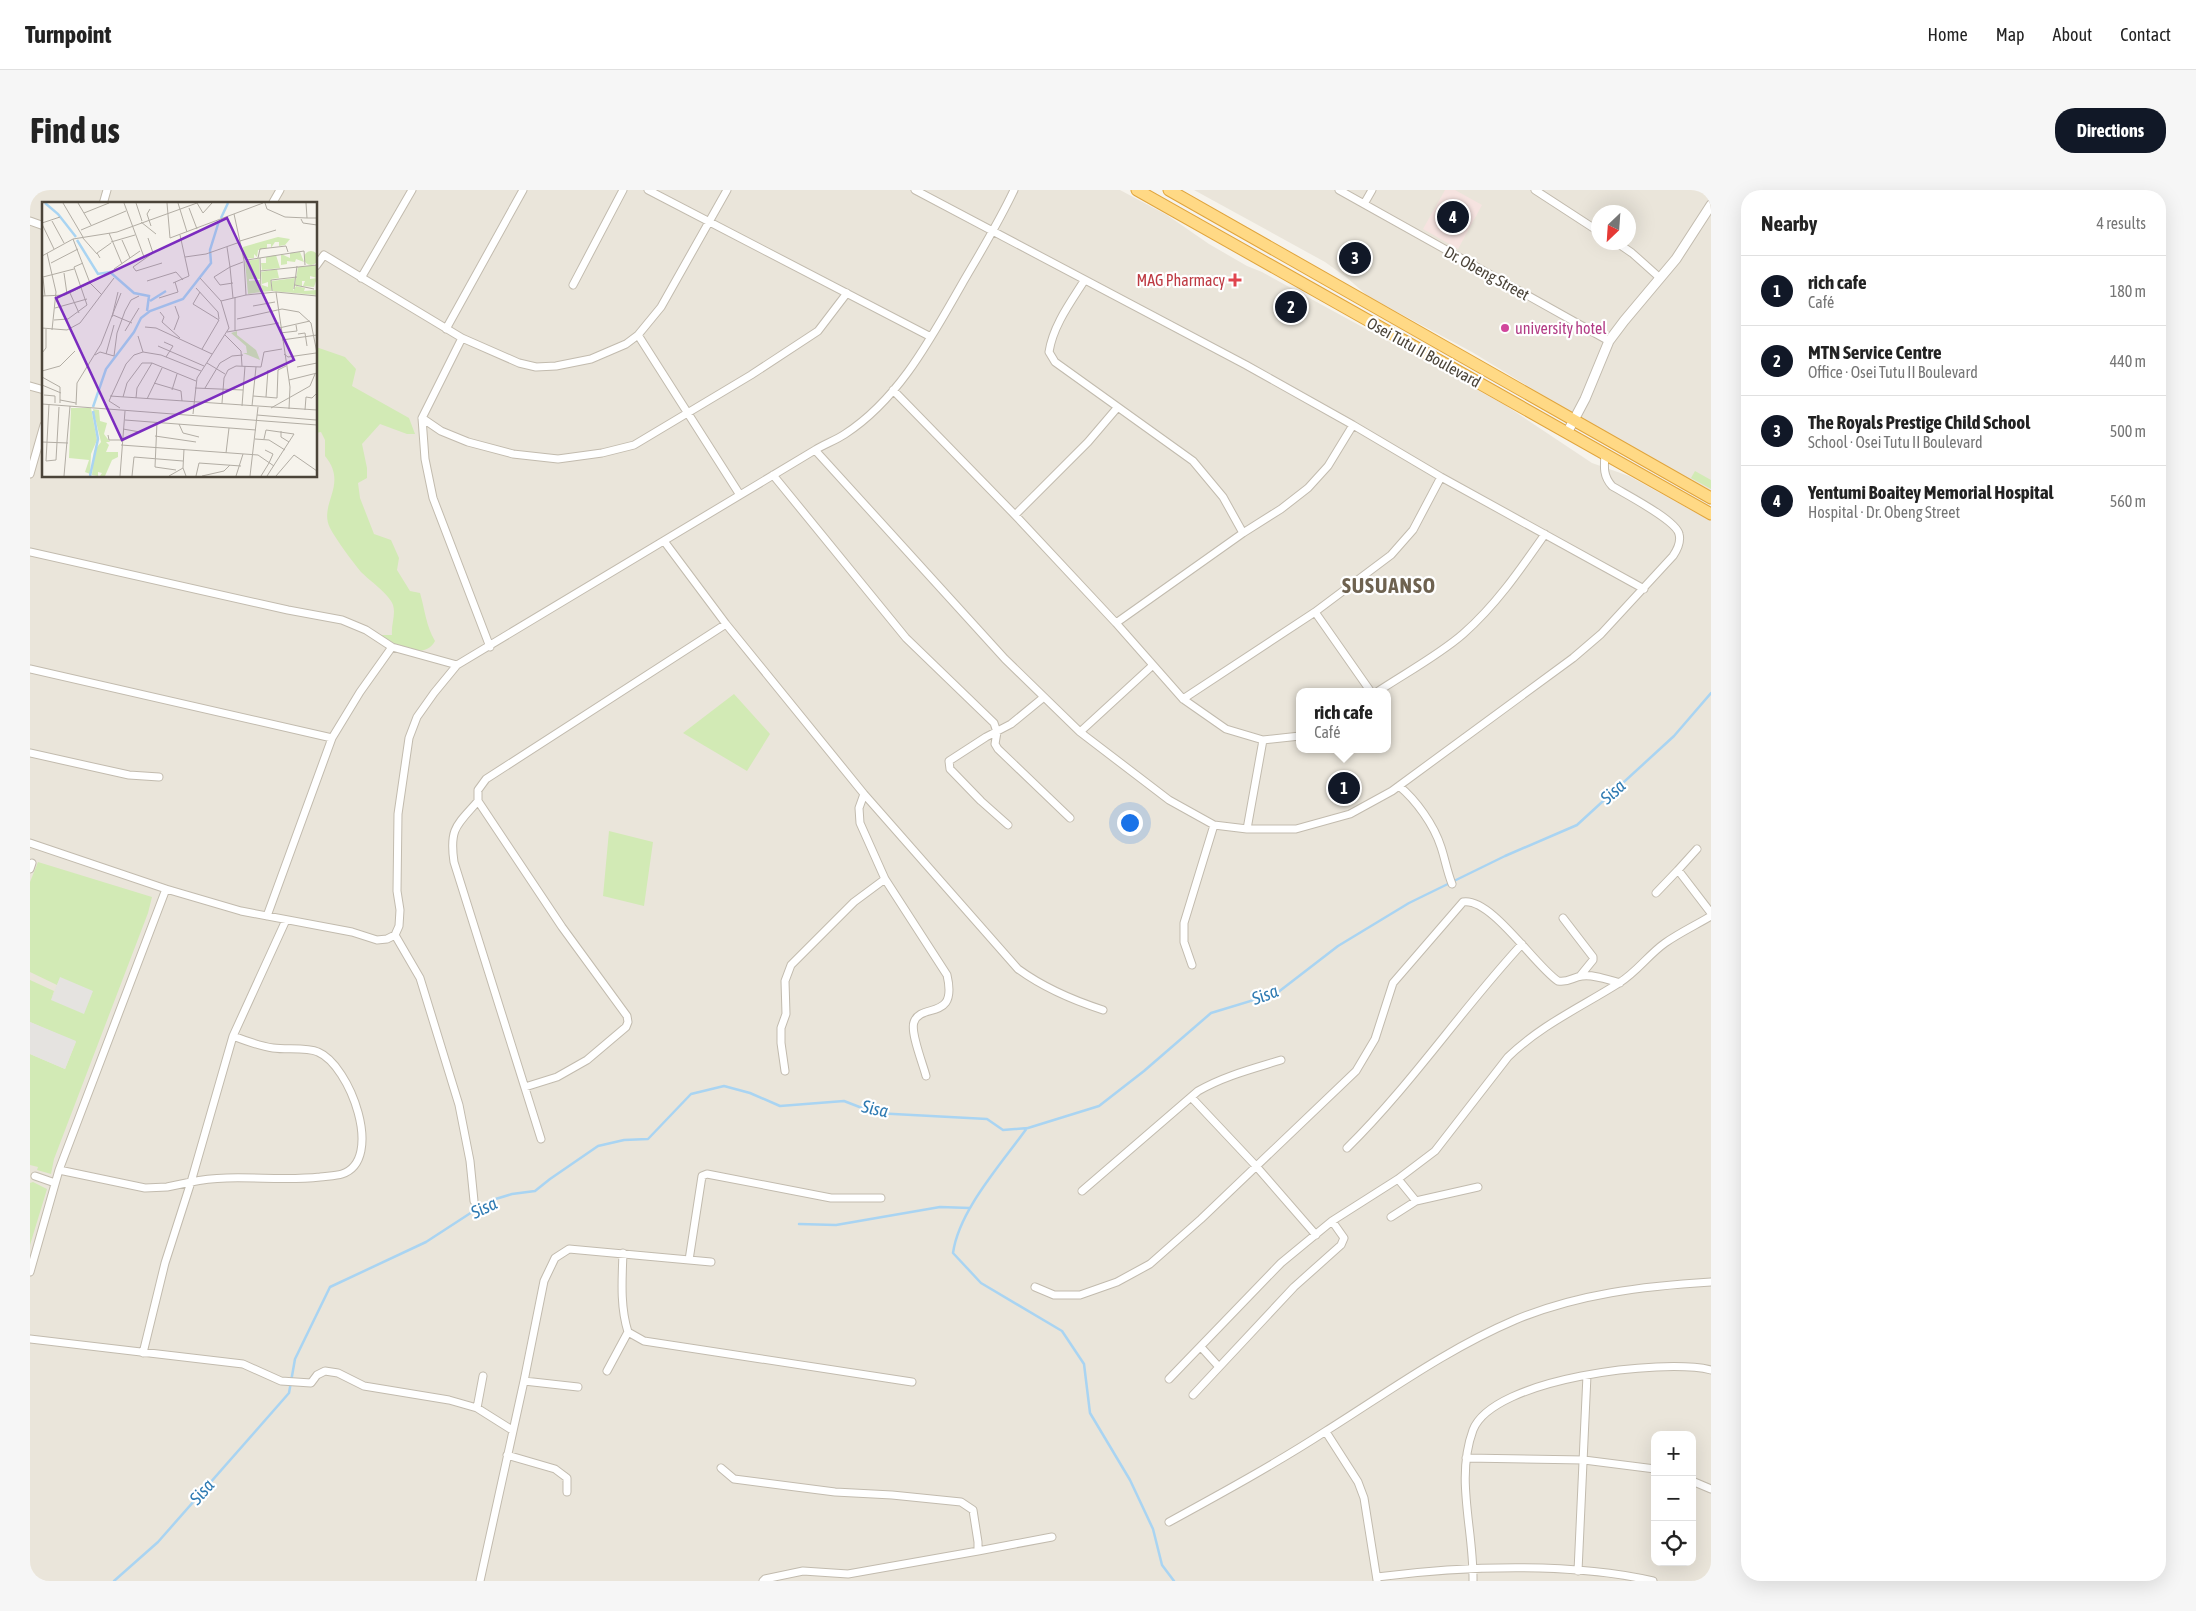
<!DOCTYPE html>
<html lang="en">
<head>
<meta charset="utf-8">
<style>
  body { margin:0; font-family:"Asap Condensed",sans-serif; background:#f6f6f6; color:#222 }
  .controls { position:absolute; right:15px; bottom:15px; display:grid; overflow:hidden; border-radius:10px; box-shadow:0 5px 20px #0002 }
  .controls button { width:45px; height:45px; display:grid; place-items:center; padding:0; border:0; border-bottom:1px solid #e0e0e0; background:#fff; color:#222; font:25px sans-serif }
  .compass { position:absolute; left:1561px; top:15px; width:45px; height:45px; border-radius:50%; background:#fff; box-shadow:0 5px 20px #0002; rotate:205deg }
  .you { position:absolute; left:1099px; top:632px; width:18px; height:18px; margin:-12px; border:4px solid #fff; border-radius:50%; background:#1a73e8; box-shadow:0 0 0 8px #1a73e833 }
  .badge { display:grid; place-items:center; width:32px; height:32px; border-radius:50%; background:#111827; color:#fff; font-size:16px; font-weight:700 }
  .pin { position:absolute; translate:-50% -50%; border:2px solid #fff; box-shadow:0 1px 5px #0006 }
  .popup { position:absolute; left:1266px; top:498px; width:95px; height:65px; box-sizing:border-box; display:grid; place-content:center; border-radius:10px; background:#fff; filter:drop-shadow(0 1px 4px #0005); font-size:16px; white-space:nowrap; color:#767676 }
  .popup b { font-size:19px; color:#222 }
  .popup::after { content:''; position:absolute; left:50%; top:100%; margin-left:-10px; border:10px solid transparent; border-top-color:#fff }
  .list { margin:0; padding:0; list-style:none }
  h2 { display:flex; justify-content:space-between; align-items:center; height:65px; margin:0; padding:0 20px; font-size:21px }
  h2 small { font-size:16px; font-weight:400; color:#767676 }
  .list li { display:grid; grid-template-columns:32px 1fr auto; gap:15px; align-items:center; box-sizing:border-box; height:70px; padding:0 20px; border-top:1px solid #e0e0e0 }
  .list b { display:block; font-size:19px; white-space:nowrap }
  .list p { margin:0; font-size:16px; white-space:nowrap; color:#767676 }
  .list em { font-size:16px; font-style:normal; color:#767676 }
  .icon { flex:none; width:28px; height:28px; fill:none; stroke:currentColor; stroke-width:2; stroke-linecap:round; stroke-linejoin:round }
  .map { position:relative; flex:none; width:1681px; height:1391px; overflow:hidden; border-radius:20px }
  header { display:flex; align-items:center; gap:30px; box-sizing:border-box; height:70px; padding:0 25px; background:#fff; border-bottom:1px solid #e0e0e0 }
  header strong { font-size:24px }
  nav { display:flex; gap:28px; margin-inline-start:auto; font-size:18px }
  .intro { display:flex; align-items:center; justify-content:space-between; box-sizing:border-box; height:120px; padding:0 30px }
  h1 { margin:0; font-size:35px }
  .button { padding:12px 22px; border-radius:20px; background:#111827; color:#fff; font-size:18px; font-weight:700 }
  main { display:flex; gap:30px; padding:0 30px }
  aside { flex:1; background:#fff; border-radius:20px; box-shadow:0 5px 20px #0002 }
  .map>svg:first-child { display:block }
  .residential { fill:#eae5da; fill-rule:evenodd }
  .medical { fill:#f6e3e0 }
  .green { fill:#d2eab5 }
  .parking { fill:#e5e3e0 }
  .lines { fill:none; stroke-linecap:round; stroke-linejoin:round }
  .stream { stroke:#a9d4f2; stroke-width:2.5 }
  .minor-casing { stroke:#c2bbae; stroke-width:9 }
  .tertiary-casing { stroke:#c2bbae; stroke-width:11 }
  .trunk-casing { stroke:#e0a43c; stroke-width:13 }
  .minor { stroke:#fff; stroke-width:7 }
  .tertiary { stroke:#fff; stroke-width:9 }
  .trunk { stroke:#ffd985; stroke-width:11 }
  .health-dot { fill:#e0444e; stroke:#fff; stroke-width:2 }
  .hotel-dot { fill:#d1479c; stroke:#fff; stroke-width:2 }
  .labels { text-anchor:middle; stroke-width:4.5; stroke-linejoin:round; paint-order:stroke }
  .street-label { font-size:16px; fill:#4b4439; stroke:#fff }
  .health-label { font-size:16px; fill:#be3a42; stroke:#fff; text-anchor:end }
  .hotel-label { font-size:16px; fill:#b23c85; stroke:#fff; text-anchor:start }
  .water-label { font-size:18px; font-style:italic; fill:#2e7ab2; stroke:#fff }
  .district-label { font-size:21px; font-weight:bold; letter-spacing:1px; fill:#6e6250; stroke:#fff }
  .inset-river { fill:none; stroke:#a9d4f2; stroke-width:2.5 }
  .inset-road { fill:none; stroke:#b2ada4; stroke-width:1 }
  .view { fill:#7b2cbf; fill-opacity:0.15; stroke:#7b2cbf; stroke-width:2.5 }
  .inset-edge { fill:none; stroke:#4b4439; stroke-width:2.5 }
</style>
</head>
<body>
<header>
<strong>Turnpoint</strong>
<nav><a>Home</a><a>Map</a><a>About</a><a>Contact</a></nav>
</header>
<div class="intro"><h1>Find us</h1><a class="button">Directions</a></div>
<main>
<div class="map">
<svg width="1681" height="1391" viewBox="0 0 1681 1391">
  <rect width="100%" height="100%" fill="#f6f3ec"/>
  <path class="residential" d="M0 0H1090L1137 25 1179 54 1217 76 1232 82 1475 215 1562 273 1599 286 1681 331V1391H0ZM14 14H286V286H14ZM1270 502H1358V559H1270ZM1625 1245H1662V1372H1625Z
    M1164 0H1681V301L1542 223 1442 162 1339 107 1316 87 1295 72ZM1568 22H1598V52H1568Z"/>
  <path class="medical" d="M1415 0H1425L1452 15 1428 59 1393 39Z"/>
  <path class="green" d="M286 157 315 167 326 179 322 196 379 228 385 244H377L350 234 332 254 337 278V288L328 293 330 308 344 344 361 350 369 368 367 380 380 401 390 403C395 420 396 436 405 451 394 472 363 454 349 445H362C361 434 366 425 363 415 360 405 339 390 331 382 322 371 307 351 300 338 288 314 319 295 295 266V250L291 242 286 243Z
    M1665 281 1681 290V299L1661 288Z
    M704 504 740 544 717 581 653 543Z
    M579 641 623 652 614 716 573 706Z
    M8 672 122 707 118 723 24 969 21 984 7 980 8 977 0 975V864L35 879 46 852 0 832V790L24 801 21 810 31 787 27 795 0 782V692Z
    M3 992 17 999 0 1055V993Z"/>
  <path class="parking" d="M30 787 63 801 54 824 21 810Z
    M0 832 46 851 35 879 0 864Z"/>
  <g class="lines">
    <path class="stream" d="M997 938C972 973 929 1020 923 1063L951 1093 1032 1141 1054 1174 1060 1223 1100 1290 1123 1339 1132 1375 1144 1391
      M769 1034 806 1035 910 1017 940 1018
      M84 1391 128 1352 259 1203 265 1169 300 1097 396 1052 459 1011 482 1004 505 1001 520 989 568 956 594 950 618 949 661 904 694 896 720 903 750 916 814 911 845 923 957 929 973 940 998 938 1069 916 1114 881 1181 823 1247 803 1308 756 1379 713 1475 666 1547 635 1644 546 1681 503"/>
    <defs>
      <path id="minor" d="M618 0 901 147
        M885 0 1216 175 1323 235 1411 287 1614 399
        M1309 0 1579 151
        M1505 0 1568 41
        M73 14 77 0
        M242 14 250 0
        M1334 14 1342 0
        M0 31 14 36
        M1586 52 1602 63 1630 88
        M286 76 294 65 432 148 489 173 506 177 526 176 561 169 596 154 608 145 631 117 697 0
        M331 88 382 0
        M1054 91C1040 113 1023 136 1019 162L1025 172 1163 271 1193 307 1213 343
        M543 95 593 0
        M416 139 493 0
        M608 145 710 305
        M432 148 392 228 395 269 403 308 460 457
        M0 196 14 200
        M863 200 985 325 1086 433 1153 509 1196 539 1233 550 1270 546
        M392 228 411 241 438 252 483 264 528 269 572 263 604 255 721 185 788 141 817 103
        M785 260 975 469 1050 542 1139 610 1184 635 1217 639H1266L1320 624 1362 601 1543 468 1571 444 1643 366C1647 360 1651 351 1649 344 1646 330 1595 304 1582 296 1573 286 1574 277 1575 264
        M0 284 14 235
        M743 285 876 448 964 533 967 542 965 554 968 559 1040 628
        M985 325 1058 252 1087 218
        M634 351 696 434 834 604 988 779C1014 798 1042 810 1073 820
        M0 362 258 420 312 430 336 440 362 457 427 475
        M1285 422 1341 502
        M1086 433 1213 343 1251 319 1278 298 1298 276 1323 235
        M0 479 302 548
        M1347 502C1374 484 1409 465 1433 444 1466 415 1490 380 1515 344
        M1153 509 1285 422 1361 365 1383 340 1411 287
        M1050 542 1123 475
        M0 563 99 585 129 587
        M1369 596C1386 610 1404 635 1411 657 1415 669 1417 681 1422 694
        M834 604 829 618 830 633 855 689 917 785C928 832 891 812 884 832 880 842 893 874 896 886
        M448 611C427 635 419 638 424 672L511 949
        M978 635 951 611 920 579 919 571 956 547 981 534 1014 507
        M1217 639 1233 550
        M0 653 136 699
        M1667 659 1648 680 1681 723
        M0 679 2 673
        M1626 703 1648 680
        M237 726 302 548 330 502 362 457
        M1533 728 1563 767V770L1550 786
        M365 745 390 788 429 915 440 971 444 1011
        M1162 775 1154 752V733L1184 635
        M755 881 751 853V838L756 824 755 791 761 775 824 712 855 689
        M495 897 527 887 557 870 596 837 598 832 597 826 532 737 448 611V600L456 589 696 434
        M1161 907 1226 976 1286 1045
        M1317 958C1381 895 1431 820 1492 754
        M29 980 115 998 137 997 161 992 203 846 256 730
        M5 986 25 993
        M1368 989 1386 1011
        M1052 1001 1168 901C1194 886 1222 879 1251 870
        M1361 1027 1386 1011 1448 997
        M593 1063C592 1090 590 1116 598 1142L614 1151 882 1192
        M659 1070 672 986 677 984 801 1008H851
        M0 1082 29 980 136 699 211 721 322 742 347 750 357 749 365 745 369 736 370 720 367 701 368 624 379 548 387 527 404 503 427 475 785 260C795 254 806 250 815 244 869 209 901 148 932 94 950 63 969 32 984 0
        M1005 1097 1024 1105H1050L1087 1092 1120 1074 1171 1029 1326 881 1345 849 1363 793 1433 712C1461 707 1505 776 1528 791 1538 793 1543 787 1552 786 1564 784 1578 790 1590 793
        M0 1149 213 1174 251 1191 281 1193 287 1185 295 1181 308 1183 334 1196 419 1210 447 1218 482 1240
        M1171 1157 1189 1177
        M113 1163 135 1073 161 992C203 983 247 992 290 987 297 986 306 986 312 984 355 970 320 875 288 862 277 857 256 860 243 858 229 856 216 851 203 846
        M577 1181 598 1142
        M1139 1189 1251 1073 1302 1031 1368 989 1405 961 1478 867C1511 835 1551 817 1589 793 1607 782 1618 765 1635 753 1649 743 1666 735 1681 726
        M494 1191 548 1197
        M1163 1205 1264 1097 1311 1055 1314 1048 1302 1031
        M447 1218 453 1186
        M1296 1242 1328 1292 1334 1308 1347 1390
        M477 1265 525 1279 537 1288V1302
        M1436 1268 1554 1270 1625 1279
        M691 1278 704 1289 805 1302 862 1305 931 1312 943 1320 948 1352V1361L818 1384 773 1381 735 1389 733 1391
        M1662 1291 1681 1299
        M1139 1332C1192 1303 1245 1274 1296 1241 1358 1202 1417 1159 1485 1130 1547 1104 1614 1096 1681 1092
        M948 1361 1022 1347
        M1548 1381 1557 1185
        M1347 1387C1431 1376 1541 1372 1623 1391
        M450 1391 494 1191 514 1091 525 1068 539 1059 681 1072
        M1443 1391C1444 1340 1425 1289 1443 1240 1463 1188 1633 1168 1681 1180"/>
      <path id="tertiary" d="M1537 243 1555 209 1579 151 1594 131 1646 69 1681 15"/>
      <path id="trunk" d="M1107 0 1681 324
        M1139 0 1681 308"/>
    </defs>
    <use href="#minor" class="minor-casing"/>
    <use href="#tertiary" class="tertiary-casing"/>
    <use href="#trunk" class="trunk-casing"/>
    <use href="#minor" class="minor"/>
    <use href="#tertiary" class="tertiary"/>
    <use href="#trunk" class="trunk"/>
  </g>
  <path class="health-dot" d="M1202.5 82.5h5v5h5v5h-5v5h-5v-5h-5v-5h5z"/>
  <circle class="hotel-dot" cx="1475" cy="138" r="5"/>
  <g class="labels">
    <g class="street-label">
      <text transform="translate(1457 83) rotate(29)" y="6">Dr. Obeng Street</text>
      <text transform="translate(1394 162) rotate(29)" y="6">Osei Tutu II Boulevard</text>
    </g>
    <g class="health-label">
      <text x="1195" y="96">MAG Pharmacy</text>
    </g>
    <g class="hotel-label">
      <text x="1485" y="144">university hotel</text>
    </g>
    <g class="water-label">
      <text transform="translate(1583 602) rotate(-42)" y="6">Sisa</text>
      <text transform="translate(1235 805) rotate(-21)" y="6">Sisa</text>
      <text transform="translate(845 919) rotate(12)" y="6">Sisa</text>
      <text transform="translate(454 1018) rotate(-26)" y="6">Sisa</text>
      <text transform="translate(172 1302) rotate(-49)" y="6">Sisa</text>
    </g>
    <g class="district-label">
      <text x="1359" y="403">SUSUANSO</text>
    </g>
  </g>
  <g transform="translate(12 12)">
    <rect width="275" height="275" fill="#f6f3ec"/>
    <path d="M236 35 248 37 243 43 237 44V40H233L229 46V42H225V46L216 48 215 55 212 52V56L202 57 201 45ZM262 56a7 7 0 1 1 14 0a7 7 0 1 1-14 0ZM258 50 262 60 254 57 253 60 245 59V62L239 63V52L248 56V51ZM234 53 238 66 220 68 219 61H224V55ZM217 57 218 77H207V79L218 78 219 90 206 92 203 59ZM275 63V76L268 74V77L275 76 272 85 261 84 263 79H260V84L253 83 256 65ZM235 67 237 76 229 77V89L220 90V83L226 85V80L220 82 219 70ZM253 76 251 89 254 84 263 86 262 89 275 88V93L230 89V79ZM195 129V133L214 148 218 158 201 151H205L204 144 189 131ZM29 206H49L55 238 49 252 48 272 43 270 47 258 27 256ZM51 207 57 208 58 219 65 221 62 232 68 240H64L67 243 64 250H76V255L70 258 63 274H58L60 271 56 270V274L50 273 52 249 59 240Z" fill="#d2eab5"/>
    <path class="inset-river" d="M3 1 16 12 34 35M179 16 186 1M35 38 56 72 68 70 92 91 107 94 105 109M108 99 124 89M51 205 64 167 92 130 99 116 108 109 141 97 169 61 168 48 177 19M48 274 56 237 51 209"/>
    <path class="inset-road" d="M21 1 41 35M36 1 49 23M82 1 102 55M94 1 100 19M125 1 128 36 221 1M136 1 145 30M155 1 161 11 170 1M223 1 225 7 243 15 265 16M264 1 265 16H275M147 6 155 27M108 7 105 12 109 24M42 11 67 1M259 17 261 21 275 23M10 19 22 41M99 20 114 32M0 21 18 15M0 22 12 47M39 28 84 9M67 31 80 62M40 35 55 52M106 36 111 51 91 65 94 69 120 61M31 37 48 81 60 93M80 38 88 56M198 39 234 28M69 40 93 33M185 45 188 65 172 75 178 83 191 81M5 51 14 90 10 128M0 54 31 37 75 30 155 1M143 55 164 52 198 40M58 56 55 51 69 41M216 56 218 47 244 44 246 50M218 56 219 90M205 58 262 49 263 63M9 61 36 47M72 67 98 49M218 69 275 63M22 71 25 92M1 75 32 67M1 76 3 94M158 76 179 99M105 79 134 70 141 78M131 81 147 74 138 33M253 83 272 87M154 86 176 110 177 117M252 87 255 64M230 89 229 78 255 75M158 90 151 102 177 118 160 147M234 90 248 185 247 207M28 91 37 111M204 93 234 90 275 94M0 94 23 93 48 81M193 95V129M117 96 136 90 133 80M191 96 188 65 201 60M211 104 233 100M13 106 45 97M118 110 122 115 120 120 138 136M71 113 90 121M70 115 76 90M195 117 240 107 257 110 269 121 275 151M12 118 26 117 45 103 32 65 41 61M103 125 114 126 170 152M0 126 25 128 38 121 72 76M237 126 268 119M132 128 137 115 133 104M83 129 97 106M185 130 237 121M238 131 255 129 254 123M256 132 263 131 265 144M183 133 199 149 200 164M96 134 101 150M240 138 275 133M122 140 131 144 124 155M116 144 162 164M0 151 4 146V127M64 152 72 123M242 152 246 155 274 151M53 153 58 150 72 154 75 131 83 109 89 98 97 94M165 161 183 172M255 165 275 161M0 169 18 164 33 149M0 175 18 185V201M247 178 275 171M112 181 139 189 140 199M0 183 19 191M153 186 201 188M163 186 178 161 190 154 201 153M130 188 135 172M2 193 13 194V201M68 194 275 208M211 194 235 196 236 168 244 164M81 195 85 181 100 161H110L154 179M224 195 226 168M94 196 95 186 110 161M105 197 120 166M18 198 34 201M180 201 182 176 186 168 194 164 219 165 222 150 240 147M0 202 275 223M7 202 4 259 14 258 17 205M34 203 35 181 59 142 79 91M200 204 203 164M210 204 214 165M78 206 67 199 84 162 92 153 101 150 119 153 159 169M229 206 268 184 273 172M263 208 264 195 270 196 275 191M151 212 155 176 187 126 179 99 204 93 202 58 192 12M215 213 274 218M83 218 214 228M115 220 113 265 134 268M137 222 141 231 157 235M81 227 98 230M239 229V235L247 240M66 233 67 238H79M113 234 154 240M213 237 227 238 243 248M222 237 224 228 252 232 225 274M0 240 26 241M79 243 216 253 232 264M142 247 141 266 144 274M223 248 231 252 227 261M184 251 187 226M22 274 28 204M78 274 83 209M90 274 92 255 141 259M127 274 141 266M154 274 157 261 199 264M160 274 182 269 188 263M194 274 201 252M208 274 216 205M219 274 227 261M234 274 252 253 275 269"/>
    <path class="view" d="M185 16 252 158 80 238 14 96Z"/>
    <rect width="275" height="275" class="inset-edge"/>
  </g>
</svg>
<div class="controls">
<button>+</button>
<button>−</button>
<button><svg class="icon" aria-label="locate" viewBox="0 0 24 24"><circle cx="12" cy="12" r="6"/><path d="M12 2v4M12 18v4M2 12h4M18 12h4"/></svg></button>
</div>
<svg class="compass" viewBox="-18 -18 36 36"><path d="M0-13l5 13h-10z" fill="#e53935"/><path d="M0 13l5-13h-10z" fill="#767676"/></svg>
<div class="you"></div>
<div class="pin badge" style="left:1314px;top:598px">1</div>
<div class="popup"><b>rich cafe</b>Café</div>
<div class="pin badge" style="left:1261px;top:117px">2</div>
<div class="pin badge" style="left:1325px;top:68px">3</div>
<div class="pin badge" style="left:1423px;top:27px">4</div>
</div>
<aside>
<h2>Nearby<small>4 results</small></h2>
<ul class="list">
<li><span class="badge">1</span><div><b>rich cafe</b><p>Café</p></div><em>180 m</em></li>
<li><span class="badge">2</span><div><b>MTN Service Centre</b><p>Office · Osei Tutu II Boulevard</p></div><em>440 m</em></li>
<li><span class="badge">3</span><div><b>The Royals Prestige Child School</b><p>School · Osei Tutu II Boulevard</p></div><em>500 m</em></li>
<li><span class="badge">4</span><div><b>Yentumi Boaitey Memorial Hospital</b><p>Hospital · Dr. Obeng Street</p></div><em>560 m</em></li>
</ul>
</aside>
</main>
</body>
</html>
